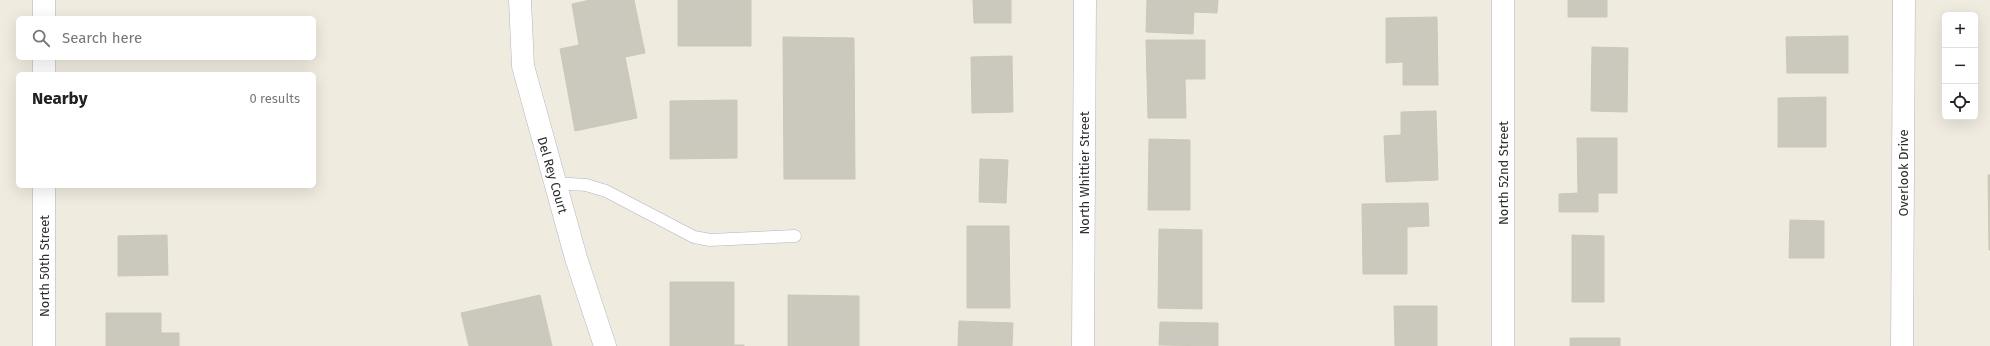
<!DOCTYPE html>
<html lang="en">
<head>
<meta charset="utf-8">
<style>
  body { margin:0; font-family:"Fira Sans",sans-serif; background:#f2f2f2; color:#222 }
  .controls { position:absolute; right:12px; top:12px; display:grid; overflow:hidden; border-radius:6px; box-shadow:0 4px 16px #0002 }
  .controls button { width:36px; height:36px; display:grid; place-items:center; padding:0; border:0; border-bottom:1px solid #e0e0e0; background:#fff; color:#222; font:20px sans-serif }
  .list { margin:0; padding:0; list-style:none }
  h2 { display:flex; justify-content:space-between; align-items:center; height:52px; margin:0; padding:0 16px; font-size:17px }
  h2 small { font-size:13px; font-weight:400; color:#767676 }
  .icon { flex:none; width:22px; height:22px; fill:none; stroke:currentColor; stroke-width:2; stroke-linecap:round; stroke-linejoin:round }
  .map { position:relative; flex:none; width:1990px; height:346px; overflow:hidden }
  .search { position:absolute; background:#fff; box-shadow:0 4px 16px #0002; left:16px; top:16px; width:300px; height:44px; display:flex; align-items:center; gap:10px; box-sizing:border-box; padding:0 14px; border-radius:6px; color:#767676; font-size:15px }
  .panel { position:absolute; background:#fff; box-shadow:0 4px 16px #0002; left:16px; top:72px; width:300px; height:116px; border-radius:6px }
  .map>svg:first-child { display:block }
  .building { fill:#cbc9bd; stroke:#ccc8b8 }
  .lines { fill:none; stroke-linecap:round; stroke-linejoin:round }
  .lane-casing { stroke:#b3b3c2; stroke-width:13 }
  .street-casing { stroke:#b3b3c2; stroke-width:23 }
  .secondary-casing { stroke:#b3b3c2; stroke-width:23 }
  .lane { stroke:#fff; stroke-width:12 }
  .street { stroke:#fff; stroke-width:22 }
  .secondary { stroke:#fff; stroke-width:22 }
  .labels { text-anchor:middle; stroke-width:4; stroke-linejoin:round; paint-order:stroke }
  .street-label { font-size:13px; fill:#2d2d2d; stroke:#fff }
</style>
</head>
<body>
<div class="map">
<svg width="1990" height="346" viewBox="0 0 1990 346">
  <rect width="100%" height="100%" fill="#f0ebdf"/>
  <path class="building" d="M590 0H634L645 53 625 57 637 118 575 131 560 49 579 45 572 4Z
    M678 0H751V46H678Z
    M973 0H1011V23H974Z
    M1147 0H1218L1217 13 1194 12 1193 34 1146 32Z
    M1568 0H1607V17H1568Z
    M1437 17 1438 85H1403V62L1386 63V18Z
    M1848 36V73H1787L1786 37Z
    M783 37 854 38 855 179H784Z
    M1146 40H1205V79H1185L1186 118H1148Z
    M1592 47 1628 48 1627 112 1591 111Z
    M1012 56 1013 112 972 113 971 57Z
    M1826 97V147H1778V98Z
    M737 100V158L670 159V101Z
    M1436 111 1438 180 1386 182 1384 136 1401 135V112Z
    M1577 138H1617V193H1598V212H1559V194L1578 193Z
    M1149 139 1190 140V210H1148Z
    M980 159 1008 160 1006 203 979 202Z
    M1988 175H1990V250H1989Z
    M1428 203 1429 226 1407 227V274H1363L1362 204Z
    M1790 220 1824 221V258H1789Z
    M967 226H1009L1010 308H967Z
    M1159 229 1202 230V309L1158 308Z
    M167 235 168 275 118 276V236Z
    M1572 235 1604 236V302H1572Z
    M670 282H734V345H744V346H670Z
    M540 295 552 346H469L461 313Z
    M788 295 859 296V346H788Z
    M1394 306H1437V346H1395Z
    M106 313H161V333H179V346H106Z
    M959 321 1013 323 1012 346H958Z
    M1160 322 1218 323V346L1159 345Z
    M1570 338H1620V346H1570Z"/>
  <g class="lines">
    <defs>
      <path id="lane" d="M555 183 586 185 606 191 694 237 710 240 795 236"/>
      <path id="street" d="M520 0 523 66 576 258 605 346
        M1083 346 1085 0
        M1503 346V0
        M1902 346 1904 0"/>
      <path id="secondary" d="M44 18V0
        M44 74V58
        M44 346V186"/>
    </defs>
    <use href="#lane" class="lane-casing"/>
    <use href="#street" class="street-casing"/>
    <use href="#secondary" class="secondary-casing"/>
    <use href="#lane" class="lane"/>
    <use href="#street" class="street"/>
    <use href="#secondary" class="secondary"/>
  </g>
  <g class="labels">
    <g class="street-label">
      <text transform="translate(1084 173) rotate(-90)" y="5">North Whittier Street</text>
      <text transform="translate(1503 173) rotate(-90)" y="5">North 52nd Street</text>
      <text transform="translate(1903 173) rotate(-90)" y="5">Overlook Drive</text>
      <text transform="translate(553 175) rotate(74)" y="5">Del Rey Court</text>
      <text transform="translate(44 266) rotate(-90)" y="5">North 50th Street</text>
    </g>
  </g>
</svg>
<div class="controls">
<button>+</button>
<button>−</button>
<button><svg class="icon" aria-label="locate" viewBox="0 0 24 24"><circle cx="12" cy="12" r="6"/><path d="M12 2v4M12 18v4M2 12h4M18 12h4"/></svg></button>
</div>
<div class="search"><svg class="icon" aria-label="search" viewBox="0 0 24 24"><circle cx="10" cy="10" r="6"/><path d="M15 15l6 6"/></svg>Search here</div>
<section class="panel">
<h2>Nearby<small>0 results</small></h2>
<ul class="list">
</ul>
</section>
</div>
</body>
</html>
